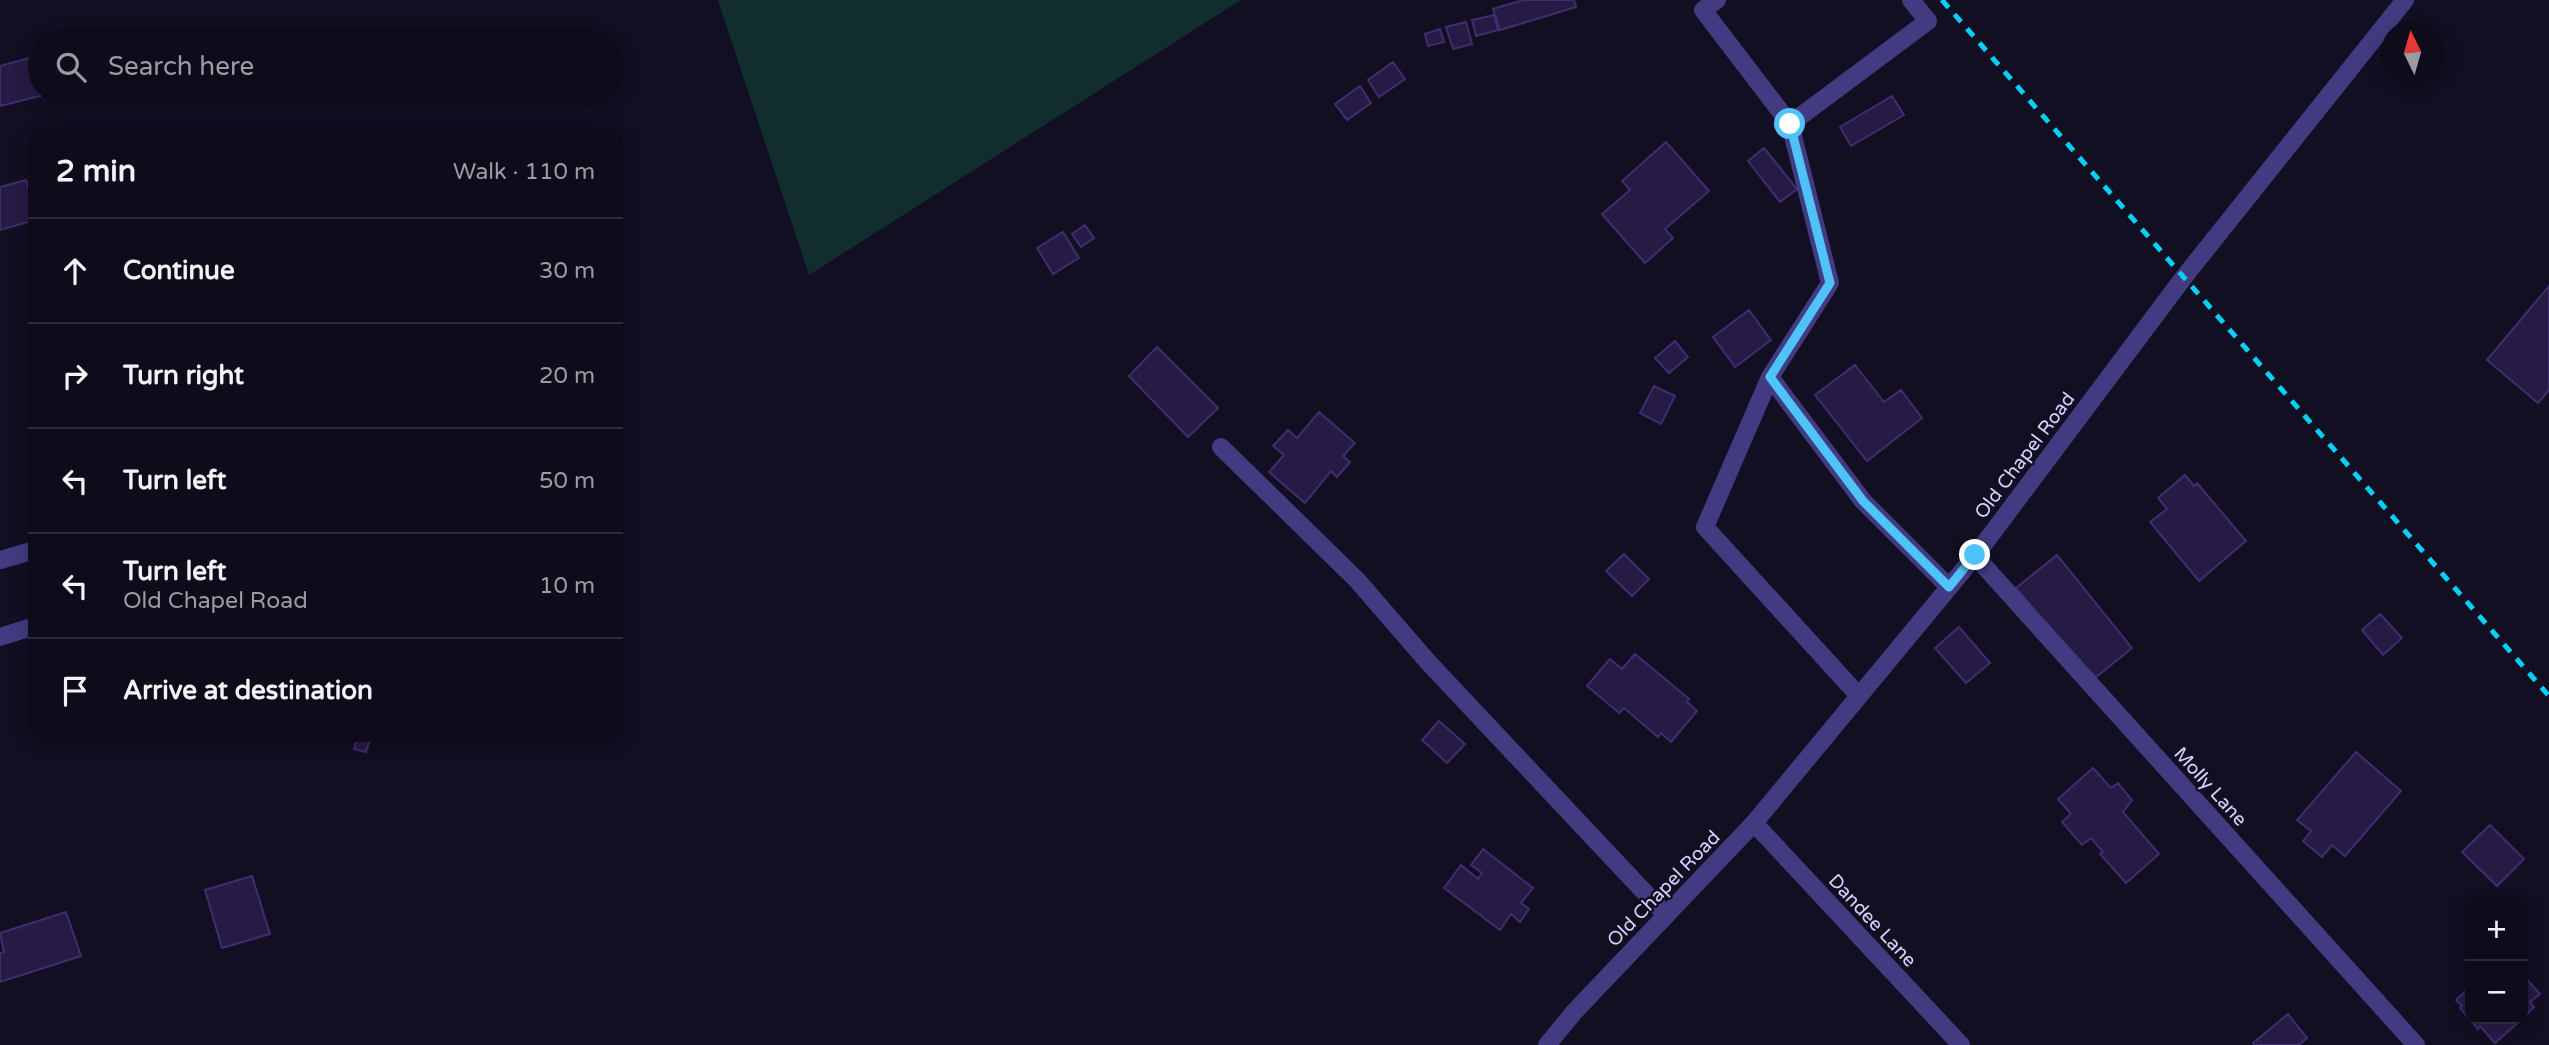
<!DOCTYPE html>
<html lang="en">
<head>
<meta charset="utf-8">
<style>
  body { margin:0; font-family:"Varela Round",sans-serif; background:#171423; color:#f1f3f6 }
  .controls { position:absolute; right:21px; bottom:21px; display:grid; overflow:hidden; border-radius:14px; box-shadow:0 4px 18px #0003 }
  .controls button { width:63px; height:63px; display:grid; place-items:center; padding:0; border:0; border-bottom:2px solid #2e2b39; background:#0e0b1a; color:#f1f3f6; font:35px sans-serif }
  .compass { position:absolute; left:2381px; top:21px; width:63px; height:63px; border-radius:50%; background:#0e0b1a; box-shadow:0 4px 18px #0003; rotate:355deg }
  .stop { position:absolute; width:21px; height:21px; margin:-16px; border:5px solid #4fc3f7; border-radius:50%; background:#fff }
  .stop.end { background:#4fc3f7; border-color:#fff; box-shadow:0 2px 7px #0008 }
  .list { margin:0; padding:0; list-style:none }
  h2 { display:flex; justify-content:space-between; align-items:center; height:91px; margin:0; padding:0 28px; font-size:30px }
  h2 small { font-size:23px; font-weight:400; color:#9b9ba2 }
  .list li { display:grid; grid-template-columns:46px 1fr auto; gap:21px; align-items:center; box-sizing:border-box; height:105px; padding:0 28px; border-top:2px solid #2e2b39 }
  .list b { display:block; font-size:26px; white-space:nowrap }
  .list p { margin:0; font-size:23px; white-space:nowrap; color:#9b9ba2 }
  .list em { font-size:23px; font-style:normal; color:#9b9ba2 }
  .icon { flex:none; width:38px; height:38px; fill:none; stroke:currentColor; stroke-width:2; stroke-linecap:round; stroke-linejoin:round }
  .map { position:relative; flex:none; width:2549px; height:1045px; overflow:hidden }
  .search { position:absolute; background:#0e0b1a; box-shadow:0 4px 18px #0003; left:28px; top:28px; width:595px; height:77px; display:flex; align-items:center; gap:18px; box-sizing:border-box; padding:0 24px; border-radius:38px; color:#9b9ba2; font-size:26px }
  .panel { position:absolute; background:#0e0b1a; box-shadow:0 4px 18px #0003; left:28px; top:126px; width:595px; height:616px; border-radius:21px }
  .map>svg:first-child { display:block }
  .green { fill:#122d2d }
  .building { fill:#261b44; stroke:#3e2e6f; stroke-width:2 }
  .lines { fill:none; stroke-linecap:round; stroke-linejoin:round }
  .service { stroke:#423b81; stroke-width:18 }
  .minor { stroke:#423b81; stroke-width:18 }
  .tertiary { stroke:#423b81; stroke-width:18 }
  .rail { stroke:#07d0f5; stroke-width:5; stroke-dasharray:10 9; stroke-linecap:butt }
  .route { stroke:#4fc3f7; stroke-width:9 }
  .labels { text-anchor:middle; stroke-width:5; stroke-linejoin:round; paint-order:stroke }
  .street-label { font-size:19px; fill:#dad2fe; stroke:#130f23 }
</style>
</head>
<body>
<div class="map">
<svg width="2549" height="1045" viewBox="0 0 2549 1045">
  <rect width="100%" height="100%" fill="#130f23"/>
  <path class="green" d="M718 0H1241L809 275Z"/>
  <path class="building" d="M1523 0H1574L1576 7 1500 30 1493 9Z
    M1494 15 1498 30 1476 36 1472 20Z
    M1466 22 1472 44 1453 49 1446 27Z
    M1440 29 1444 42 1428 46 1425 34Z
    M40 55V93H52L0 106V66Z
    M1393 62 1405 79 1379 97 1368 80Z
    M1360 86 1371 103 1347 120 1335 104Z
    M1892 96 1904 115 1851 146 1840 127Z
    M1666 142 1709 191 1665 229 1673 238 1645 263 1602 214 1630 190 1622 181Z
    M1764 148 1797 189 1780 202 1748 161Z
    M26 180 35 212V220L0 230V187Z
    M1085 225 1094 238 1081 247 1072 234Z
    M1063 232 1079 258 1053 274 1037 248Z
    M2549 286V390L2538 403 2487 360Z
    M1749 310 1771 340 1735 367 1713 337Z
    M1675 341 1688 357 1669 373 1655 358Z
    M1157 347 1218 408 1188 437 1129 376Z
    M1855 365 1884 402 1901 390 1922 418 1867 461 1815 395Z
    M1654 386 1675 396 1661 424 1640 413Z
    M1319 412 1355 443 1343 456 1350 462 1337 477 1331 471 1305 503 1269 472 1284 455 1273 446 1288 430 1297 438Z
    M2185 475 2194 486 2197 483 2246 541 2199 581 2150 522 2167 509 2158 498Z
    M1624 554 1649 579 1632 596 1606 571Z
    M2057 555 2132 648 2091 681 2016 588Z
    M2380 614 2402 638 2383 655 2362 630Z
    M1959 627 1990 663 1966 683 1935 648Z
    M1635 654 1689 699 1687 702 1697 711 1671 742 1661 733 1658 737 1624 708 1619 713 1587 686 1610 659 1622 669Z
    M1439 721 1465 744 1447 763 1422 740Z
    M357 738 369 742 366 752 354 749Z
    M2356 752 2401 791 2345 856 2332 845 2322 857 2303 841 2311 831 2297 820Z
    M2093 768 2111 788 2118 783 2132 800 2123 812 2159 854 2126 883 2100 854 2103 852 2091 838 2082 845 2062 822 2071 814 2058 799Z
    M2490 825 2524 859 2497 886 2462 852Z
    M1483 849 1533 888 1521 903 1529 909 1520 922 1511 914 1500 930 1444 888 1461 865 1478 879 1482 873 1471 865Z
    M252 876 270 934 222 948 205 890Z
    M66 912 81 956 0 982V953L4 952 0 933Z
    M2523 975 2540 994 2530 1002 2534 1007 2523 1018Z
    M2470 987V1019H2522L2495 1043 2480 1026 2478 1029 2460 1008 2462 1006 2456 1000Z
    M2288 1014 2307 1038 2299 1045H2255L2253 1043Z"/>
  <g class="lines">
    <path class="service" d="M1717 0 1703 10 1790 124 1830 283 1770 377
      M1790 124 1928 21 1911 0
      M1221 447 1357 580 1428 662 1666 915
      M0 560 35 550
      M0 637 35 626
      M1859 696 1705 527 1770 377 1863 501 1949 587"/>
    <path class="minor" d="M1975 556 2416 1045
      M1754 823 1961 1045"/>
    <path class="tertiary" d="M1547 1045 1575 1011 1754 823 1975 556 2184 277 2405 0"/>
    <path class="rail" d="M1942 0 2549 696"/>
  </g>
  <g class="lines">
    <path class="route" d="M1790 124 1830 283 1770 377 1863 501 1949 587 1975 555"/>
  </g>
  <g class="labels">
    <g class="street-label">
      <text transform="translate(2024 455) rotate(-53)" y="7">Old Chapel Road</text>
      <text transform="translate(2211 786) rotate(48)" y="7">Molly Lane</text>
      <text transform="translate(1663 888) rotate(-46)" y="7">Old Chapel Road</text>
      <text transform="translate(1873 920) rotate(47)" y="7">Dandee Lane</text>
    </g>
  </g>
</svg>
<div class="controls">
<button>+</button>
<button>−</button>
</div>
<svg class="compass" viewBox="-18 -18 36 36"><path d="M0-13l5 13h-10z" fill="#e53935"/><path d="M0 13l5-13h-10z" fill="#9b9ba2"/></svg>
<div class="stop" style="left:1790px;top:124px"></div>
<div class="stop end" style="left:1975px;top:555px"></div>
<div class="search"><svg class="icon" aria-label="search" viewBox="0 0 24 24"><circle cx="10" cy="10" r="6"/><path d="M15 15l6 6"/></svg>Search here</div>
<section class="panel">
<h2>2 min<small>Walk · 110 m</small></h2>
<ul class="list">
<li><svg class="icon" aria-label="ahead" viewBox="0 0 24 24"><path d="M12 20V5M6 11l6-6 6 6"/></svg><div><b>Continue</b></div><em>30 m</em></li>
<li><svg class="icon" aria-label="right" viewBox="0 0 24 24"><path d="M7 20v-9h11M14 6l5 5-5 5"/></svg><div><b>Turn right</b></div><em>20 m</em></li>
<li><svg class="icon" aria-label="left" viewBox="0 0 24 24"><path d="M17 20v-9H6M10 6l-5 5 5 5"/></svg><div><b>Turn left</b></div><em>50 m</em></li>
<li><svg class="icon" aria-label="left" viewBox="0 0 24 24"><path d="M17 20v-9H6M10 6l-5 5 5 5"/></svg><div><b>Turn left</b><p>Old Chapel Road</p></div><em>10 m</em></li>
<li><svg class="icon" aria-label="arrive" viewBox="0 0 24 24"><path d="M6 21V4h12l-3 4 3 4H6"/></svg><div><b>Arrive at destination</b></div></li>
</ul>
</section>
</div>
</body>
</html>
